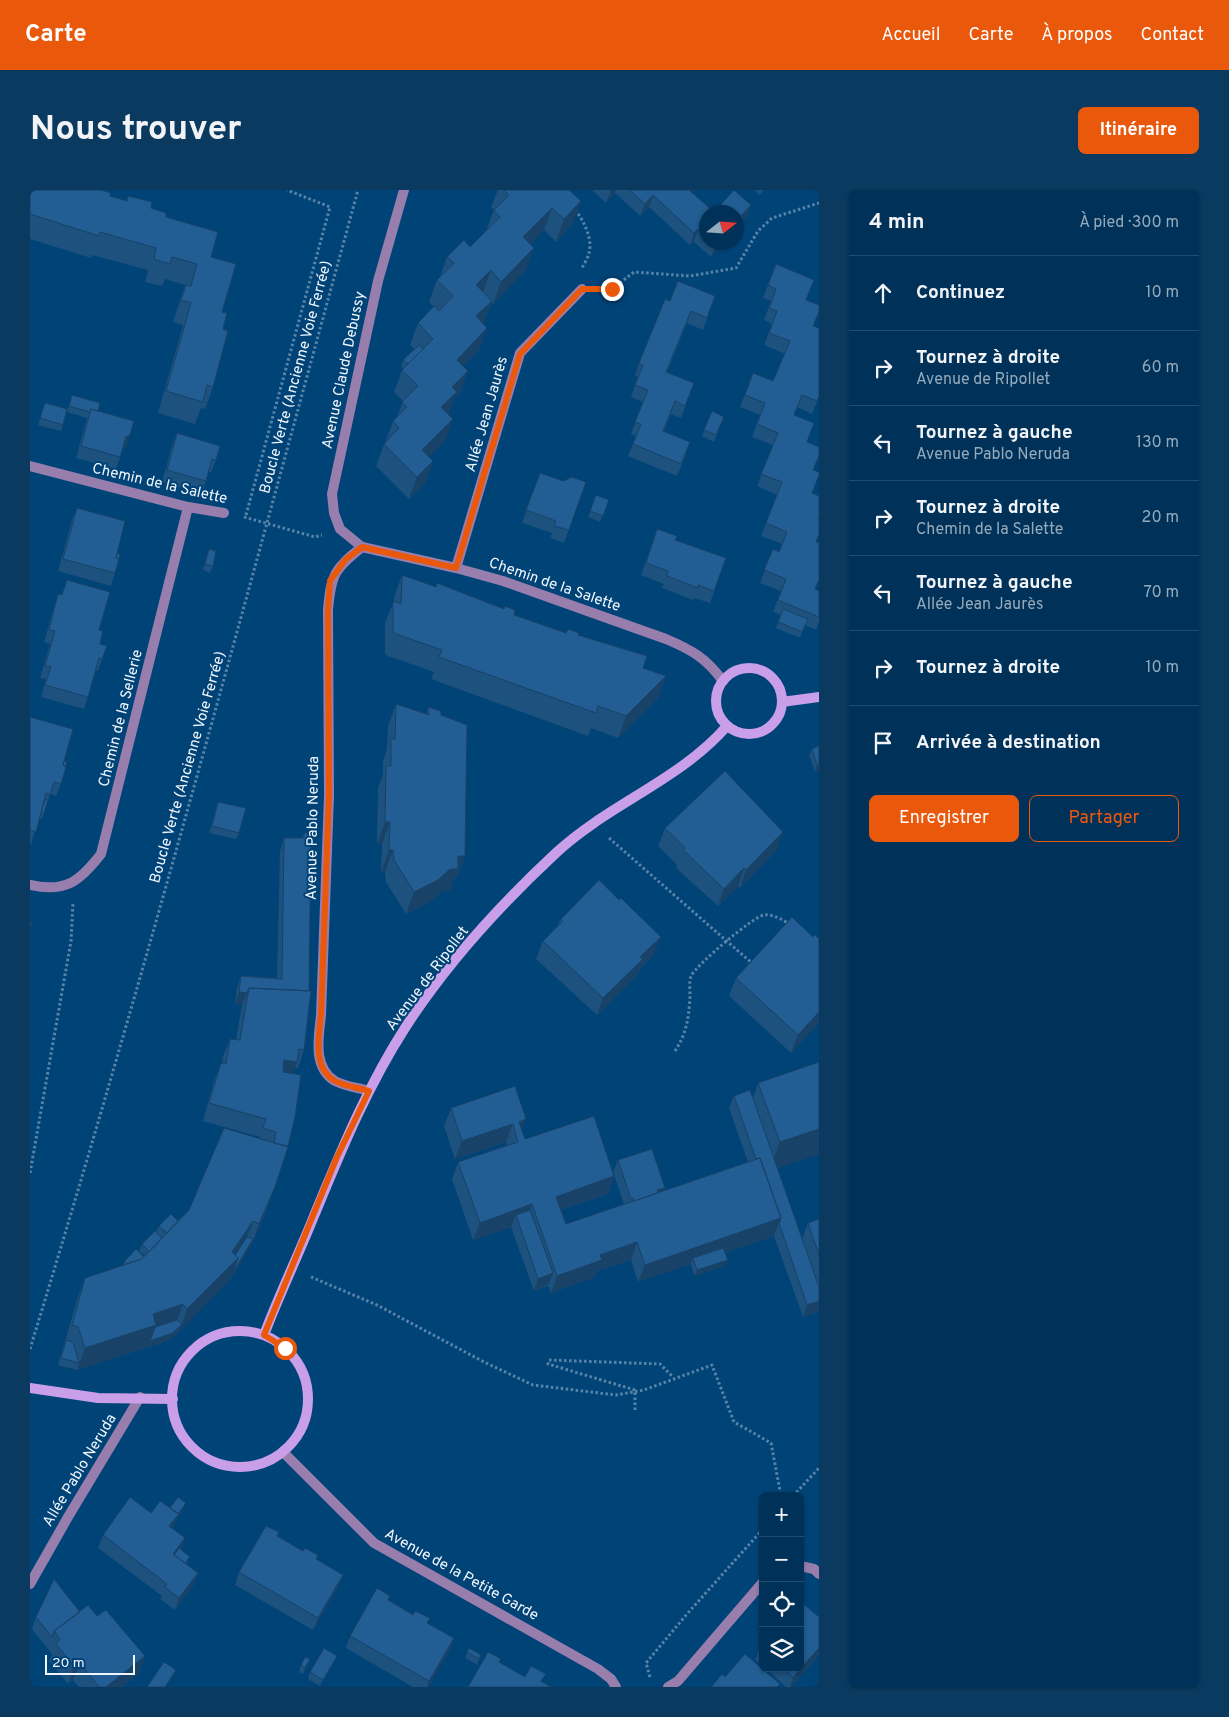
<!DOCTYPE html>
<html lang="fr">
<head>
<meta charset="utf-8">
<style>
  body { margin:0; font-family:Overpass,sans-serif; background:#0a3a5f; color:#f1f3f6 }
  .controls { position:absolute; right:15px; bottom:15px; display:grid; overflow:hidden; border-radius:8px; box-shadow:0 1px 4px #0004 }
  .controls button { width:45px; height:45px; display:grid; place-items:center; padding:0; border:0; border-bottom:1px solid #224d6f; background:#003259; color:#f1f3f6; font:25px sans-serif }
  .compass { position:absolute; left:669px; top:15px; width:45px; height:45px; border-radius:50%; background:#003259; box-shadow:0 1px 4px #0004; rotate:73deg }
  .scale { position:absolute; left:15px; bottom:12px; width:90px; box-sizing:border-box; padding-left:5px; border:2px solid #f0f6fc; border-top:0; font-size:14px; line-height:18px; white-space:nowrap; color:#f0f6fc; -webkit-text-stroke:4px #004377; paint-order:stroke }
  .stop { position:absolute; width:15px; height:15px; margin:-11px; border:4px solid #ea580c; border-radius:50%; background:#fff }
  .stop.end { background:#ea580c; border-color:#fff; box-shadow:0 1px 5px #0008 }
  .list { margin:0; padding:0; list-style:none }
  h2 { display:flex; justify-content:space-between; align-items:center; height:65px; margin:0; padding:0 20px; font-size:21px }
  h2 small { font-size:16px; font-weight:400; color:#95aaba }
  .list li { display:grid; grid-template-columns:32px 1fr auto; gap:15px; align-items:center; box-sizing:border-box; height:75px; padding:0 20px; border-top:1px solid #224d6f }
  .list b { display:block; font-size:19px; white-space:nowrap }
  .list p { margin:0; font-size:16px; white-space:nowrap; color:#95aaba }
  .list em { font-size:16px; font-style:normal; color:#95aaba }
  .actions { display:flex; gap:10px; padding:15px 20px }
  .actions a { flex:1; padding:11px 0; border:1px solid #ea580c; border-radius:8px; text-align:center; font-size:18px; color:#ea580c }
  .actions .main { background:#ea580c; color:#fff }
  .icon { flex:none; width:28px; height:28px; fill:none; stroke:currentColor; stroke-width:2; stroke-linecap:round; stroke-linejoin:round }
  .map { position:relative; flex:none; width:789px; height:1497px; overflow:hidden; border-radius:8px }
  header { display:flex; align-items:center; gap:30px; box-sizing:border-box; height:70px; padding:0 25px; background:#ea580c; color:#fff }
  header strong { font-size:24px }
  nav { display:flex; gap:28px; margin-inline-start:auto; font-size:18px }
  .intro { display:flex; align-items:center; justify-content:space-between; box-sizing:border-box; height:120px; padding:0 30px }
  h1 { margin:0; font-size:35px }
  .button { padding:12px 22px; border-radius:8px; background:#ea580c; color:#fff; font-size:18px; font-weight:700 }
  main { display:flex; gap:30px; padding:0 30px }
  aside { flex:1; background:#003259; border-radius:8px; box-shadow:0 1px 4px #0004 }
  .map>svg:first-child { display:block }
  .lines { fill:none; stroke-linecap:round; stroke-linejoin:round }
  .path { stroke:#5884a8; stroke-width:3; stroke-dasharray:2.5 2.5; stroke-linecap:butt }
  .lane { stroke:#987ead; stroke-width:10 }
  .street { stroke:#987ead; stroke-width:10 }
  .secondary { stroke:#c99fea; stroke-width:10 }
  .wall { fill:#1d517e }
  .shaded-wall { fill:#184267 }
  .building { fill:#225e93; stroke:#184267 }
  .route { stroke:#ea580c; stroke-width:6 }
  .labels { text-anchor:middle; stroke-width:4; stroke-linejoin:round; paint-order:stroke }
  .street-label { font-size:15px; fill:#f0f6fc; stroke:#004377 }
</style>
</head>
<body>
<header>
<strong>Carte</strong>
<nav><a>Accueil</a><a>Carte</a><a>À propos</a><a>Contact</a></nav>
</header>
<div class="intro"><h1>Nous trouver</h1><a class="button">Itinéraire</a></div>
<main>
<div class="map">
<svg width="789" height="1497" viewBox="0 0 789 1497">
  <rect width="100%" height="100%" fill="#004377"/>
  <g class="lines">
    <path class="path" d="M545 20C554 30 563 50 559 63 558 68 554 74 552 78
      M572 99H582L604 82 660 86 706 78 728 41 742 28 789 13
      M216 325 300 17 257 0
      M214 327 285 347 292 345
      M579 648 723 774
      M645 861C657 843 659 826 660 806 660 800 659 792 661 786 666 775 724 726 734 725 742 724 752 729 759 734
      M0 983 41 751 43 713
      M281 1087 347 1115 454 1172 503 1195 586 1205 614 1200 682 1175 704 1232 741 1253 751 1306
      M0 1159C118 775 222 387 328 0
      M605 1220V1200L518 1174 519 1170 630 1174 643 1187
      M763 1306 789 1278
      M620 1487 616 1473 657 1424 733 1339"/>
    <path class="lane" d="M158 317 194 323
      M332 357C304 379 301 385 298 420L299 605 291 825C289 846 282 877 305 891 314 896 329 898 339 901"/>
    <path class="street" d="M374 0 348 91 302 304 304 323 310 339 332 357 426 378 473 391 636 449C662 460 676 468 693 491
      M0 276 158 317 71 664C50 691 36 703 0 695
      M426 378 490 163 552 99
      M253 1262 344 1353 568 1479 581 1489 586 1497
      M770 1376 784 1379 789 1384
      M0 1394 38 1327 110 1207
      M638 1497 648 1491 733 1392"/>
    <path class="secondary" d="M686 511a33 33 0 1 1 66 0a33 33 0 1 1-66 0Z
      M752 512 789 507
      M142 1209a68 68 0 1 1 136 0a68 68 0 1 1-136 0Z
      M234 1145C249 1105 268 1066 284 1026 311 961 337 897 375 838 416 774 471 714 527 662 579 614 650 590 697 536
      M0 1198 68 1208 143 1209"/>
  </g>
  <path class="wall" d="M0 0 80 6 96 11 98 6 136 27 181 67 192 122 193 139 183 197 175 219 171 218 165 234 128 223 153 135 143 132 155 95 135 89 132 96 115 92 118 80 62 65 61 68 0 49Z
    M468 0H539L543 33 526 52 514 40 500 54 496 80 463 114 462 113 453 134 449 160 433 176 438 181 430 203 424 209 418 225 415 251 399 267 403 271 395 293 379 309 346 276 363 231 367 227 373 211 364 202 372 180 374 179 371 176 373 170 384 159 380 155 388 133 404 117 399 112 407 90 410 87 417 67 440 57 456 41 464 20 461 17Z
    M562 0H665L662 3 684 22 721 15 716 28 706 39V22H676V52H694L681 67 664 52 660 55 619 17 610 26 585 3 576 13Z
    M724 0H734L730 5Z
    M746 74 776 110 784 136 789 207 782 224 767 217 764 225 777 252 784 280 782 303 789 330 786 352 789 353V391L785 400 789 401V432L786 440 775 435 770 448 746 438 751 425 743 422 751 401 730 393 743 359 749 362 752 354 731 346 747 305 727 296 743 255 722 247 730 225 710 217 723 183 743 191 755 164 734 155 742 134 734 130 741 111 733 108Z
    M685 106 673 140 657 133 637 182 664 193 651 228 641 224 634 241 656 265 647 286 598 266 606 246 601 244 613 212 601 207 608 187 605 185 609 173 640 111Z
    M42 205 68 221 96 257 93 259 86 279 46 268 57 228 37 222Z
    M15 213 33 235 31 241 8 235Z
    M682 221 694 227 684 252 672 246Z
    M147 243 186 270 181 282H179L172 303 132 292 142 256Z
    M510 283 533 291 556 292 534 353 520 348 522 343 492 333Z
    M566 305 579 310 570 332 558 327Z
    M47 318 87 363 85 383 81 396 28 381 42 330Z
    M627 339 646 350 696 368 680 413 664 408 663 410 632 398 634 394 611 385Z
    M179 359 183 376 180 383 173 380Z
    M372 385 536 443 548 445 613 478 636 486 628 508 588 548 561 538 558 546 401 489 404 482 358 466 355 463V433L364 411V407Z
    M37 390 69 440 70 454 77 456 68 481 66 480 54 519 11 507 16 489 10 488 20 454 14 452 24 417 28 404 31 405Z
    M366 514 396 524 398 517 411 525 435 666 427 688H424L420 701H412L400 712 376 724 356 692 355 682H351L352 654H347L348 598 353 585V571L357 559 358 536Z
    M0 527 34 571 31 594 26 606 20 604 12 629 9 628 1 654H0Z
    M782 559 789 580 785 582 779 565Z
    M188 612 209 643 206 649 179 643Z
    M635 638 747 660 710 698 708 696 688 716 646 678 647 675 628 656Z
    M274 643V860L268 878H265L263 883 237 1020 221 1056 200 1090 141 1150 47 1180 28 1175 47 1110 55 1088 93 1075 94 1072 114 1067 115 1066 109 1061 112 1054 132 1048 126 1042 129 1036 148 1031 229 948 230 947 173 931 184 891 191 873 192 874 193 866 200 849 206 850 212 815H205L207 798 211 786 247 788 250 661 254 648H272Z
    M589 710 624 765 609 780 606 787 567 825 506 769 513 751 528 735 531 729Z
    M706 788 789 833 761 863 699 806Z
    M789 872V964L747 978 772 1049 778 1033 789 1029V1122L773 1127 744 1046 695 1063 698 1070 695 1076 664 1086 661 1074 608 1092 601 1070 567 1081 565 1087 521 1103 518 1096 504 1101 481 1037 443 1050 422 989 428 972 477 955 476 952 425 969 414 936 421 918 485 896 492 940 495 949 584 986 578 1004 531 1020 536 1034 594 1014 583 982 588 970 635 998 633 1001 718 972 699 918 704 906 723 908 728 893Z
    M140 1318 153 1320 147 1328 144 1336 142 1339 155 1348 151 1360 158 1373 157 1374 164 1395 145 1420 130 1409 132 1406 68 1358 73 1345 121 1323Z
    M249 1342 247 1347 273 1361 288 1365 287 1370 313 1385 308 1397 283 1440 205 1395 209 1382Z
    M360 1406 358 1410 398 1433 420 1460 398 1497H383L316 1458 320 1446Z
    M50 1422 67 1426 115 1466 109 1483 92 1497H49L43 1490 38 1494 19 1471 22 1464 2 1439 6 1427Z
    M789 1427V1465L761 1497H756L735 1478H770Z
    M733 1454V1476L725 1470 730 1457Z
    M439 1458 451 1465 447 1475 435 1468Z
    M307 1466 304 1472 290 1496 278 1489 280 1482Z
    M271 1475 278 1476 273 1484 269 1482Z"/>
  <path class="shaded-wall" d="M581 0H586L585 3 576 13Z
    M659 0H665L654 12Z
    M623 5 619 17 610 26 615 14Z
    M551 11 543 33 526 52 534 29Z
    M721 15 716 28 706 39V31Z
    M522 18 514 40 485 69 493 47Z
    M668 39 664 52 660 55 664 43Z
    M687 52H694L681 67 685 55Z
    M504 58 496 80 463 114 471 92Z
    M461 80 453 102 446 95Z
    M462 111 454 133 438 148 446 126Z
    M457 138 449 160 419 192 427 170Z
    M438 181 430 203 424 209 419 224 403 240 411 217 422 197Z
    M423 229 415 251 384 282 392 260Z
    M100 245 96 257 91 260 96 247Z
    M403 271 395 293 379 309 387 287Z
    M636 486 628 508 588 548 596 526Z
    M787 575H789V580L785 582Z
    M355 632H360L352 654H347Z
    M753 642 747 660 710 698 716 680Z
    M359 660H363L355 682H351Z
    M428 666H435L427 688H424L420 701H412L400 712 376 724 384 702Z
    M714 678 708 696 688 716 694 699Z
    M631 747 624 765 609 780 606 787 567 825 573 808 610 767Z
    M209 802 217 803 212 815H205Z
    M789 822V833L761 863 768 845Z
    M254 870 267 872 261 890 249 888Z
    M496 929 489 947V932Z
    M483 934 476 952 425 969 432 951Z
    M789 939V964L739 981 750 952Z
    M584 986 578 1004 519 1024 526 1007Z
    M245 997 237 1020 221 1056 229 1034Z
    M635 998 630 1010 627 1000Z
    M502 1014 496 1032 486 1025 481 1037 443 1050 450 1033Z
    M751 1028 744 1046 665 1073 663 1068 661 1074 608 1092 615 1075Z
    M223 1031 215 1053 223 1049 221 1056 200 1090 141 1150 47 1180 55 1158 123 1124 153 1114 145 1137 152 1134 157 1119 202 1062Z
    M607 1052 601 1070 567 1081 565 1087 521 1103 527 1086 570 1065Z
    M698 1070 695 1076 664 1086 667 1080Z
    M523 1083 518 1095 504 1101 508 1089Z
    M789 1111V1122L773 1127 777 1115Z
    M156 1313 153 1320 147 1328 144 1336 135 1349 139 1336Z
    M155 1348 151 1360 143 1371V1364Z
    M168 1383 164 1395 145 1420 149 1408Z
    M313 1385 308 1397 283 1440 288 1428Z
    M424 1448 420 1460 398 1497H397L399 1491Z
    M789 1458V1465L761 1497H760L763 1487Z
    M115 1466 109 1483 92 1497H76Z
    M280 1469 278 1476 273 1484 275 1478Z
    M50 1473 43 1490 38 1494 44 1476Z
    M146 1480 143 1486 136 1497H135Z"/>
  <path class="building" d="M0 0H71L81 3 80 6 97 11 98 6 122 12 121 18 136 23V27L188 42 181 67 206 74 192 122 197 123 193 139 198 141 183 197 177 195 173 212 136 201 161 113 151 110 156 95 161 96 167 74 142 67 140 74 124 69 126 58 70 42 69 46 0 24Z
    M474 0H539L551 11 534 29 522 18 493 47 504 58 471 92 461 80 446 95 462 111 446 126 457 138 427 170 438 181 422 197 427 202 411 217 423 229 392 260 403 271 387 287 354 254 369 238 363 231 377 217 372 212 388 196 372 180 403 149 388 133 404 116 409 121 423 106 407 90 424 73 417 67 434 50 440 57 470 27 464 20 479 5Z
    M600 0H659L684 22 704 0 721 15 706 31V22H676V47L668 39 664 43 623 5 615 14Z
    M746 74 784 90 776 110 789 115V122L783 136 789 138V206L787 211 772 205 764 225 784 233 777 252 789 257V266L783 280 789 282V285L782 303 789 306V328L788 330H789V344L786 352 789 353V390L785 399 789 401V427L748 410 756 389 734 380 743 359 749 362 757 342 736 333 752 292 731 284 748 243 727 234 735 213 715 205 723 183 743 191 760 151 739 143 747 121 739 118 746 99 738 95Z
    M648 91 685 106 677 128 661 121 636 182 664 193 655 216 645 211 633 241 660 252 651 274 603 254 611 234 605 232 618 200 605 195 613 175 609 173 635 109 640 111Z
    M389 155 393 159 378 174 373 170Z
    M42 205 70 213 68 221 61 219 60 222 39 216Z
    M15 213 37 219 33 235 10 228Z
    M61 219 104 231 100 245 96 247 90 267 51 256Z
    M682 221 694 227 686 245 674 240Z
    M147 243 190 256 186 270 182 269 176 291 137 280Z
    M510 283 533 291 542 287 556 292 539 340 524 336 526 331 496 320Z
    M566 305 579 310 573 326 560 321Z
    M47 318 95 331 86 368 89 369 85 383 33 369Z
    M627 339 647 346 645 350 696 368 684 401 668 395V398L637 386 638 381 616 373Z
    M179 359 186 361 183 376 175 374Z
    M87 363 90 364 89 369 86 368Z
    M372 385 406 397 407 393 474 419 475 416 485 420 484 425 536 443 538 439 549 443 548 445 617 466 613 478 636 486 596 526 568 516 566 523 409 467 412 460 366 444 363 441V411L371 414Z
    M37 390 80 402 69 440 73 441 70 454 77 456 72 469 69 468 58 507 15 495 21 477 15 476 25 441 19 440 28 404 32 405Z
    M753 419 778 429 772 442 748 432Z
    M366 514 399 525 398 517 411 521V525L437 535 435 666H428V679H420L408 690 384 702 364 670 363 660H359L360 632H355L356 576H361V549H365Z
    M0 527 43 539 33 575 36 577 31 594 24 592 20 605 16 603 6 642 0 640Z
    M789 556V575H787L782 559Z
    M34 571 37 572 36 576 33 575Z
    M695 581 753 642 716 680 714 678 694 699 653 660 655 658 635 638Z
    M15 610H18L14 623 11 622Z
    M188 612 216 618 209 643 182 636Z
    M274 643H281L279 801 219 798 217 803 209 802 211 786 252 789 254 648H274Z
    M569 690 589 710 591 708 631 747 610 767 613 769 573 808 513 751 533 731 531 729Z
    M762 727 783 747 785 745 789 749V822L768 845 706 788Z
    M0 732H2L0 740Z
    M219 798 281 801 274 860 269 859 267 872 254 870 253 882 271 885 265 927 258 956 244 953 246 942 233 938 236 929 179 913 191 873 196 874 200 849 210 850Z
    M789 872V939L750 952 728 893Z
    M485 896 496 929 489 932 495 949 564 926 584 986 526 1007 536 1034 730 968 751 1028 615 1075 607 1052 570 1065 572 1070 527 1086 502 1014 450 1033 428 972 488 952 483 934 432 951 421 918Z
    M720 900 789 1097V1111L777 1115 749 1033 751 1028 730 968 726 969 704 906Z
    M194 938 258 957 245 997 229 1034 223 1031 202 1062 208 1068 157 1119 153 1114 123 1124 126 1135 55 1158 48 1137 42 1135 55 1088 112 1069 159 1020Z
    M622 959 635 998 627 1000 628 1003 604 1011 603 1008 601 1009 588 970Z
    M500 1020 523 1083 508 1089 486 1025Z
    M141 1024 148 1031 137 1043 129 1036Z
    M789 1029V1065L778 1033Z
    M125 1041 132 1048 119 1062 112 1054Z
    M217 1047 223 1049 202 1084 208 1068 205 1065Z
    M693 1058 698 1070 667 1080 663 1068Z
    M106 1059 114 1067 112 1069 96 1074 94 1072Z
    M147 1130 152 1134 143 1143 120 1151 125 1137Z
    M36 1150 43 1152 49 1173 31 1168Z
    M100 1307 121 1323 130 1311 149 1324 139 1336 155 1348 143 1364 168 1383 149 1408 135 1397 137 1394 73 1345Z
    M148 1307 156 1313 148 1324 140 1318Z
    M236 1336 249 1342 247 1346 273 1361 275 1358 288 1365 286 1369 313 1385 288 1428 209 1382Z
    M149 1358 160 1367 155 1373 144 1365Z
    M24 1389 50 1422 24 1441 22 1447 6 1427Z
    M347 1398 360 1406 358 1410 383 1425 385 1421 400 1428 397 1433 424 1448 399 1491 320 1446Z
    M770 1411 789 1427V1458L763 1487 754 1478H770Z
    M58 1415 67 1426 76 1420 115 1466 76 1497H69L50 1473 44 1476 26 1454 30 1449 24 1441Z
    M733 1454V1460L730 1457Z
    M294 1458 307 1466 293 1490 280 1482Z
    M439 1458 451 1465 449 1469 437 1462Z
    M458 1462 471 1469 469 1472 495 1487 501 1476 516 1484 511 1491 521 1497H438Z
    M715 1464 750 1494 747 1497H681L692 1484 695 1487Z
    M275 1467 280 1469 275 1478 271 1475Z
    M134 1472 146 1480 135 1497H117Z"/>
  <g class="lines">
    <path class="route" d="M255 1158 234 1145 307 967 339 901C329 898 314 896 305 891 282 878 289 846 291 825L299 605 298 420 300 391 315 370 332 357 426 378 490 164 552 99H582"/>
  </g>
  <g class="labels">
    <g class="street-label">
      <text transform="translate(313 180) rotate(-78)" y="5">Avenue Claude Debussy</text>
      <text transform="translate(265 187) rotate(-75)" y="5">Boucle Verte (Ancienne Voie Ferrée)</text>
      <text transform="translate(456 224) rotate(-74)" y="5">Allée Jean Jaurès</text>
      <text transform="translate(130 293) rotate(13)" y="5">Chemin de la Salette</text>
      <text transform="translate(525 394) rotate(19)" y="5">Chemin de la Salette</text>
      <text transform="translate(90 528) rotate(-76)" y="5">Chemin de la Sellerie</text>
      <text transform="translate(157 577) rotate(-74)" y="5">Boucle Verte (Ancienne Voie Ferrée)</text>
      <text transform="translate(282 638) rotate(-89)" y="5">Avenue Pablo Neruda</text>
      <text transform="translate(397 788) rotate(-53)" y="5">Avenue de Ripollet</text>
      <text transform="translate(49 1280) rotate(-59)" y="5">Allée Pablo Neruda</text>
      <text transform="translate(432 1384) rotate(29)" y="5">Avenue de la Petite Garde</text>
    </g>
  </g>
</svg>
<div class="controls">
<button>+</button>
<button>−</button>
<button><svg class="icon" aria-label="locate" viewBox="0 0 24 24"><circle cx="12" cy="12" r="6"/><path d="M12 2v4M12 18v4M2 12h4M18 12h4"/></svg></button>
<button><svg class="icon" aria-label="layers" viewBox="0 0 24 24"><path d="M12 4l9 5-9 5-9-5zM3 14l9 5 9-5"/></svg></button>
</div>
<svg class="compass" viewBox="-18 -18 36 36"><path d="M0-13l5 13h-10z" fill="#e53935"/><path d="M0 13l5-13h-10z" fill="#95aaba"/></svg>
<div class="scale">20 m</div>
<div class="stop" style="left:255px;top:1158px"></div>
<div class="stop end" style="left:582px;top:99px"></div>
</div>
<aside>
<h2>4 min<small>À pied · 300 m</small></h2>
<ul class="list">
<li><svg class="icon" aria-label="ahead" viewBox="0 0 24 24"><path d="M12 20V5M6 11l6-6 6 6"/></svg><div><b>Continuez</b></div><em>10 m</em></li>
<li><svg class="icon" aria-label="right" viewBox="0 0 24 24"><path d="M7 20v-9h11M14 6l5 5-5 5"/></svg><div><b>Tournez à droite</b><p>Avenue de Ripollet</p></div><em>60 m</em></li>
<li><svg class="icon" aria-label="left" viewBox="0 0 24 24"><path d="M17 20v-9H6M10 6l-5 5 5 5"/></svg><div><b>Tournez à gauche</b><p>Avenue Pablo Neruda</p></div><em>130 m</em></li>
<li><svg class="icon" aria-label="right" viewBox="0 0 24 24"><path d="M7 20v-9h11M14 6l5 5-5 5"/></svg><div><b>Tournez à droite</b><p>Chemin de la Salette</p></div><em>20 m</em></li>
<li><svg class="icon" aria-label="left" viewBox="0 0 24 24"><path d="M17 20v-9H6M10 6l-5 5 5 5"/></svg><div><b>Tournez à gauche</b><p>Allée Jean Jaurès</p></div><em>70 m</em></li>
<li><svg class="icon" aria-label="right" viewBox="0 0 24 24"><path d="M7 20v-9h11M14 6l5 5-5 5"/></svg><div><b>Tournez à droite</b></div><em>10 m</em></li>
<li><svg class="icon" aria-label="arrive" viewBox="0 0 24 24"><path d="M6 21V4h12l-3 4 3 4H6"/></svg><div><b>Arrivée à destination</b></div></li>
</ul>
<div class="actions"><a class="main">Enregistrer</a><a>Partager</a></div>
</aside>
</main>
</body>
</html>
